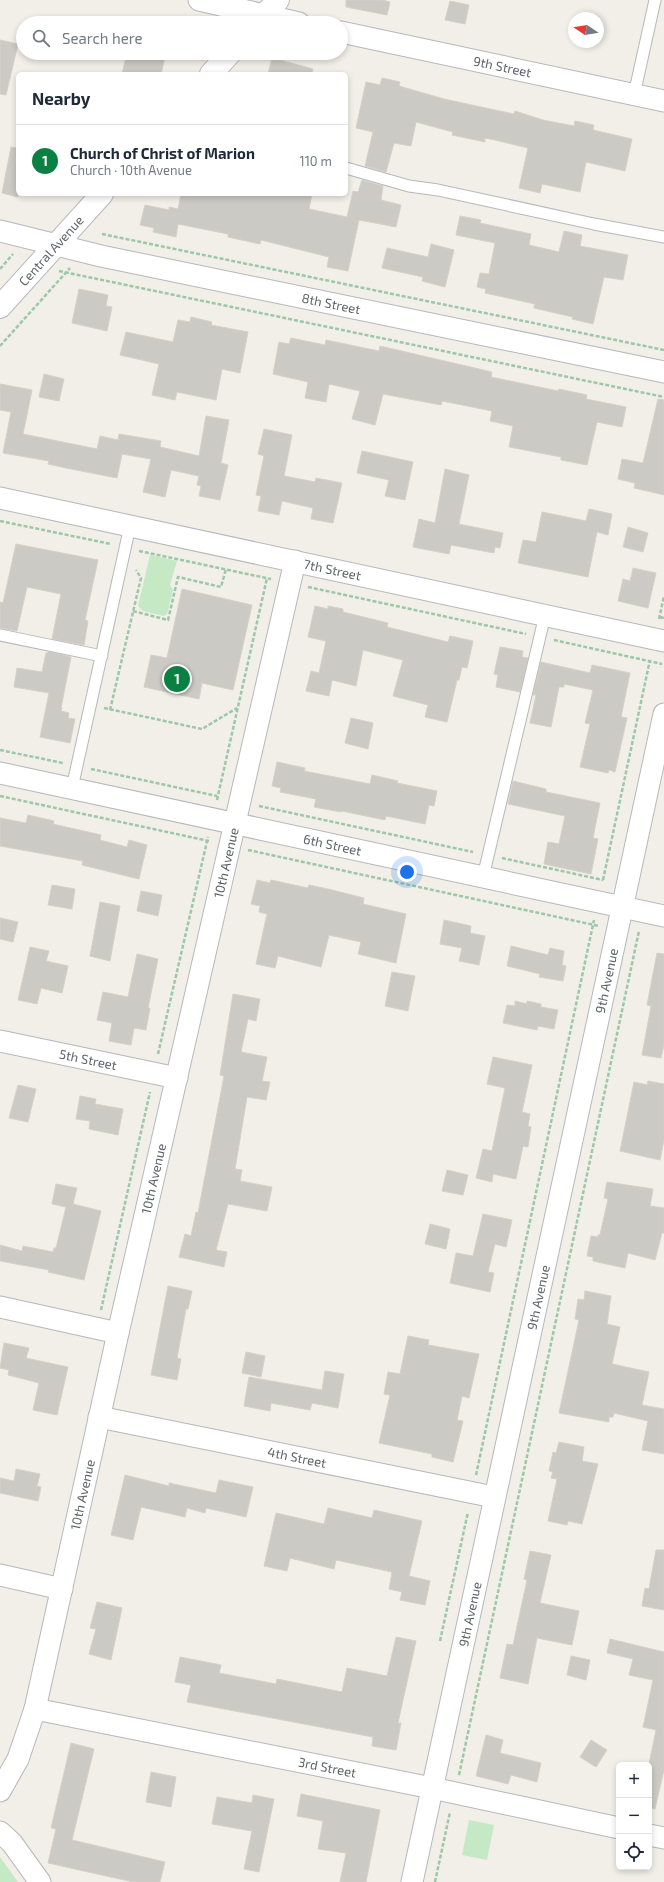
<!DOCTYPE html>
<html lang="en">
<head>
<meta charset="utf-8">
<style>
  body { margin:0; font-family:"Exo 2",sans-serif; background:#f2f2f3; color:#1f2937 }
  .controls { position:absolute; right:12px; bottom:12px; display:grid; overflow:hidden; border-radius:6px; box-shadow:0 2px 6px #0003 }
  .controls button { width:36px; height:36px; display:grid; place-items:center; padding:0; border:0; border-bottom:1px solid #e0e1e3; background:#fff; color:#1f2937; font:20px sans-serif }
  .compass { position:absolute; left:568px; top:12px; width:36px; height:36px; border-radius:50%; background:#fff; box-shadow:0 2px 6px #0003; rotate:282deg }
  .you { position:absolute; left:407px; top:872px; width:14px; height:14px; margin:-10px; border:3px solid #fff; border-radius:50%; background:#1a73e8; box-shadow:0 0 0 6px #1a73e833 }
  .badge { display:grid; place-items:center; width:26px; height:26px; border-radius:50%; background:#0b8043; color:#fff; font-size:13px; font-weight:700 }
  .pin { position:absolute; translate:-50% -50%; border:2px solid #fff; box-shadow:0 1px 4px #0006 }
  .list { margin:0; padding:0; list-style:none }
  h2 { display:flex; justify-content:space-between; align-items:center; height:52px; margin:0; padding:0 16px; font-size:17px }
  h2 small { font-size:13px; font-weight:400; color:#747a83 }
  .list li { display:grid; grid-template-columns:26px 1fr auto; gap:12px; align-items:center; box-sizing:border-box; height:72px; padding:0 16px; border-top:1px solid #e0e1e3 }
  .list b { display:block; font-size:15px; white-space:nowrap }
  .list p { margin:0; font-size:13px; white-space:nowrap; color:#747a83 }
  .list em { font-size:13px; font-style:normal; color:#747a83 }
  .icon { flex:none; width:22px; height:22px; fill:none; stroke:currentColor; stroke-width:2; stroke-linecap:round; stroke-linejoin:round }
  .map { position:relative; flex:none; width:664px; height:1882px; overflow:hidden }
  .search { position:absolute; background:#fff; box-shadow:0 2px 6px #0003; left:16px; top:16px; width:332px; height:44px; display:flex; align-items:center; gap:10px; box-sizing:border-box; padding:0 14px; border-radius:22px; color:#747a83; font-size:15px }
  .panel { position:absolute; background:#fff; box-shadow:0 2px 6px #0003; left:16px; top:72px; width:332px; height:124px; border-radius:6px }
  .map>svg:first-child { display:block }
  .green { fill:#c5e8c5 }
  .building { fill:#cccac5; stroke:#d6d1c6 }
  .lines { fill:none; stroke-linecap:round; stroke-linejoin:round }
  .lane-casing { stroke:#b5b8bc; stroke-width:13 }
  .street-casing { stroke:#b5b8bc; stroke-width:23 }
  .secondary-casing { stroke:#b6babf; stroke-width:24 }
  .path { stroke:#9cc7a9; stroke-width:2.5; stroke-dasharray:4 2; stroke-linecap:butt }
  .lane { stroke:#fff; stroke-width:11 }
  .street { stroke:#fff; stroke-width:21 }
  .secondary { stroke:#fff; stroke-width:22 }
  .labels { text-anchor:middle; stroke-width:3; stroke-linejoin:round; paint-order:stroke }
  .street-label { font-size:13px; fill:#5f6368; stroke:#fff }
</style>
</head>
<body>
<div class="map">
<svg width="664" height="1882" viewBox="0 0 664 1882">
  <rect width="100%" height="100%" fill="#f1efe8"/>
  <path class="green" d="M150 555 177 561 170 585 173 590 167 614 164 616 143 611 138 606Z
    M469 1820 494 1825 487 1860 462 1855Z
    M0 1857 18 1882H0Z"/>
  <path class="building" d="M346 0H382L390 2 387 15 346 7Z
    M450 1 469 5 465 24 445 20Z
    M0 40 18 44 6 95 0 94Z
    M127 53H166L161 74H122Z
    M272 58 313 69 312 74H268Z
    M382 78 400 82 399 86 444 99 514 114 515 111 543 120 574 126 575 121 594 125 593 130 632 139 625 171 586 162 580 192 542 184 540 193 519 188 528 148 495 140 485 138V142L452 135 453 132 416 122 411 146 394 143 386 172 365 166 373 132 356 128 366 82 380 85Z
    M11 147 18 148V197L2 193Z
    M362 180 383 186 381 200 401 205 396 227 359 220 348 271 327 267 329 257 261 240 260 244 228 237V234L178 224 176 237 153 232 154 228 140 225 145 205 169 210V207L178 209 181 194H312L309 209 347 217 353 191 358 192Z
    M460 216 481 220 480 223 531 234 529 245 559 252 564 231 582 235 580 246 628 255 623 280 604 277 593 324 572 319 573 317 534 308 535 304 485 293 486 289 477 287 480 273 489 274 495 243 456 235Z
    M431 244 454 250 445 287 422 281 423 277 382 268 387 248 428 257Z
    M79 289 108 295 106 306 112 307 107 331 72 323Z
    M191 317 212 322 211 325 248 332 240 373 222 369 216 400 177 392 175 400 152 395 159 364 120 355 126 332 173 342 178 320 190 322Z
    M291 338 325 345 326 340 379 351 380 346 492 372 491 377 558 391 559 389 587 395 586 399 626 407 622 427 597 422 587 465 561 460V457L509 447 513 426 490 421 492 411 442 401 441 405 383 394 375 425 352 419 360 391 329 384 326 402 305 398 308 382 273 374 279 342 289 344Z
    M44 374 64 379 59 401 39 397Z
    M0 384 32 390 23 434 97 449 100 436 118 440 119 434 161 441 160 447 199 456 206 416 229 420 221 463 228 465 220 500 199 496 201 486 197 485 199 476 171 470 165 497 143 492 151 459 122 454 117 478 66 468 48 464 49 461 3 453 11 412 0 410Z
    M658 399 664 400V495L634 488 635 483 618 479 622 459 643 463Z
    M264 429 292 435 284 476 315 482 316 478 342 483 333 523 311 519 313 508 282 501 279 515 258 511 261 496 256 495 264 456 258 454Z
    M362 451 413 462 405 500 385 496 389 480 357 473Z
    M445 469 469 475 459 524 503 533 500 548 495 547 494 553 451 545 449 554 413 547 419 519 435 523Z
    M589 509 612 514 608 535 597 532 588 577 518 563 523 540 536 542 542 512 586 521Z
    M628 527 648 533 643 552 623 547Z
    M16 544 98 560 85 620 88 621 84 645 52 639 61 594 27 587 17 631 0 628V602L3 603Z
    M633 568 656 573 648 608 618 601 623 579 630 581Z
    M182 589 252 605 233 690 202 683 199 699 144 687 151 655 167 658Z
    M315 606 328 609V606L343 609V612L388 623 387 627 448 642 450 636 473 641 467 668 462 667 459 680H457L447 722 425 717 428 705 393 696 403 660 363 650 356 686 332 680 329 696 306 691 311 671 319 673 326 641 308 637Z
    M500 647 523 651 522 657 528 658 520 692 496 687 498 675 494 674Z
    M50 652 71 657 61 708H62L61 711 69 713 68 718 75 719 70 743 40 737 49 693 14 687 17 668 42 672 46 653Z
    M541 662 590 673 592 665 630 673 621 717 627 718 615 772 609 770 608 773 580 767 590 724 585 723 593 690 564 684V687H559L551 727 530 723 536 695H533Z
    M351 718 373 723 368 749 345 743Z
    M277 762 305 768 304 771 370 784 372 775 398 781 397 783 437 791 434 806 429 805 425 824 386 816 385 820 342 811 341 812 314 807 316 799 280 792 281 788 272 786Z
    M513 781 546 789V792L600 803 593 838 598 839 591 874 544 864 548 842 559 844 565 816 508 804Z
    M28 815 54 821 53 824 101 835 100 840 127 847 129 840 147 845 139 879 82 865 83 861 0 846V818L26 823Z
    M257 880 270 883 271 880 308 888 309 885 328 889 364 898 363 904 406 914 396 963 358 954 361 942 329 935 321 967 278 956 275 968 256 964 267 914 259 912 260 906 251 904Z
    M52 885 75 889 72 909 48 905Z
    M141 891 162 895 158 916 137 911Z
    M100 902 120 906 110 961 90 956Z
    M0 918 18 922 13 942 0 939Z
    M444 920 471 926 470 933 485 936 479 965 459 961 462 948 440 944Z
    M511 946 548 955 550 948 564 951 562 965 566 966 563 981 539 977 540 974 507 966Z
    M30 947 49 951 46 961 68 966 62 993 41 988 37 1004 18 1000Z
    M657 953 664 954V1045L661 1058 642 1055 651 1006 647 1005Z
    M137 954 158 959 148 1008H150L146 1030 134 1028 131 1045 109 1041 112 1023 97 1020 103 992 128 997Z
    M392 972 415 976 408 1011 385 1006Z
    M233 994 260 999 256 1021 248 1019 241 1052 267 1057 262 1081 270 1082 266 1100 247 1097 235 1169 242 1170 240 1181 272 1187 267 1211 228 1204 216 1250 227 1252 224 1267 179 1257 185 1234 191 1236 196 1212 198 1213 224 1076 220 1075Z
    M515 1001 527 1004V1001L541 1004V1007L558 1010 554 1029 538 1026 537 1030 503 1023 507 1005 515 1006Z
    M493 1057 532 1065 522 1112 530 1114 528 1126 531 1127 528 1147 523 1146 516 1179 493 1174 492 1182 476 1178 483 1149 492 1151 505 1088 487 1084Z
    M648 1081 664 1084V1140L660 1160 620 1151 634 1082 647 1085Z
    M18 1085 36 1089 28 1122 9 1118Z
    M80 1096 96 1099 95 1104 123 1109 118 1135 89 1129 90 1121 76 1119Z
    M447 1170 468 1175 463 1195 442 1191Z
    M607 1182 653 1189 650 1206 664 1208V1233H662L655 1260 628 1253 625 1268 593 1261V1257L587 1256 591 1236 598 1237V1235H600L608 1199 604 1198Z
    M56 1184 77 1188 73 1204 101 1211 84 1280 48 1272 49 1270 0 1261V1245L22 1251 23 1246 53 1252 54 1248H56L66 1207 52 1204Z
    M483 1214 512 1220 506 1247 495 1244 488 1272 494 1273 490 1292 450 1283 456 1253 473 1256Z
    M430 1224 450 1229 446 1249 425 1244Z
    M168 1286 192 1291 188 1309H186L177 1358 181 1359 177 1380 151 1375Z
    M585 1291 611 1296 607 1324 620 1327 612 1364 649 1372 642 1405 664 1409V1454L642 1450 648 1421 614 1413 613 1417H609V1422L559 1413 579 1320 575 1319 578 1299 584 1300Z
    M408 1336 429 1340 428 1345 479 1354 469 1398 462 1396 457 1420 463 1421 453 1462 432 1457V1454L379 1443 390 1395 384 1394 388 1372 400 1374Z
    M4 1343 29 1348 26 1358 68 1367 57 1415 33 1410 39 1383 8 1375 9 1370 0 1368Z
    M246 1352 265 1356 261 1377 242 1373Z
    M325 1371 344 1374 338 1408 312 1403 310 1410 271 1403 270 1411 244 1406 249 1377 322 1390Z
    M559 1442 584 1447 582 1461 598 1464 582 1524 568 1521 567 1525 548 1521 557 1479 551 1478 553 1472 549 1471 553 1452 556 1453Z
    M16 1469 40 1474 37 1486 41 1487 38 1501 0 1493V1478L14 1481Z
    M125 1475 169 1486V1483L216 1493 219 1480 253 1487 246 1517 206 1508 205 1513 187 1508 185 1517 141 1507 133 1540 111 1535Z
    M328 1508 372 1518 374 1510 422 1521 409 1576 430 1581 425 1605 400 1600 402 1592 389 1589 392 1572 336 1560 334 1569 290 1558 287 1571 264 1566 276 1513 324 1524Z
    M656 1550H664V1610L642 1606 645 1588 649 1589Z
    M530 1551 551 1555 540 1603 579 1611 572 1645 537 1638 528 1684 500 1678 507 1644 513 1645 527 1580 524 1579Z
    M97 1602 122 1608 111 1660 89 1654 96 1629 90 1628Z
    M396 1637 416 1641 398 1723H401L396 1750 372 1746 373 1737 187 1702 191 1685 175 1682 180 1657 221 1665 219 1673 276 1684 277 1679 342 1692 347 1668 387 1676Z
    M610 1639 664 1652V1770L655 1809 649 1808V1764L656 1730 643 1727 653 1680 629 1675 633 1659 607 1653Z
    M571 1656 590 1660 586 1680 567 1675Z
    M486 1735 503 1740 500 1753 541 1763 537 1782 511 1775 508 1784 476 1776Z
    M591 1740 607 1750 596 1767 580 1757Z
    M71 1743 94 1749 72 1840 165 1862 160 1882H133L48 1863 56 1829 51 1828Z
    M151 1772 176 1777 171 1807 146 1802Z
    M301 1794 380 1810 366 1882H340L346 1853 318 1849 323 1821 297 1816Z
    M253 1795 274 1799 259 1872 244 1869 252 1831 212 1824 217 1797 252 1803Z"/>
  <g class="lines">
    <defs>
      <path id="lane" d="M634 95 655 0
        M346 168 409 186 438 190 594 224 664 237
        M0 635 102 656
        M72 788 130 526
        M483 877 545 615"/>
      <g id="street">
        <path d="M199 0 299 23"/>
        <path id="s1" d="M341 32 664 101"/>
        <path id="s2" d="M0 231 101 256 664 372"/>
        <path id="s3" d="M0 498 664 641"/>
        <path id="s4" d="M0 773 664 916"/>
        <path id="s5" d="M0 1041 177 1078"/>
        <path d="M0 1307 118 1333"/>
        <path id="s6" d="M99 1417 494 1497"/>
        <path d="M0 1575 62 1589"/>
        <path id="s7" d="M35 1709 432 1788 619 1828"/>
        <path id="s8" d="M0 1791 18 1759 35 1709 118 1333 295 561"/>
        <path d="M0 1832 12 1843 40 1882"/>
        <path d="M649 1835 664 1838"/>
        <path id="s9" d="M412 1882 664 714"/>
      </g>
      <g id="secondary">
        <path d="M257 23 278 0"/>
        <path d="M211 74 230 53"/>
        <path id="s10" d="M0 307 102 194"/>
      </g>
    </defs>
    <use href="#lane" class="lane-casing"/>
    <use href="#street" class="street-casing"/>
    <use href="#secondary" class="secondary-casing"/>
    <path class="path" d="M102 234 664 350
      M0 269 13 254
      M59 271 664 397
      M0 346 70 268
      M0 521 111 544
      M139 551 271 579
      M308 587 526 634
      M133 611 168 620 178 577 221 587 226 569
      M660 617 664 618
      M659 619 664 596
      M554 640 662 664
      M104 708 202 729 237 708
      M110 710 141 578 136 570
      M0 750 63 763
      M91 769 217 796
      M0 796 209 841
      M217 800 267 578
      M259 806 473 852
      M248 850 599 926
      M502 858 603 880
      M603 880 650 660
      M158 1054 208 837
      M101 1310 150 1092
      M476 1475 594 920
      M440 1641 468 1512
      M459 1775 639 931
      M435 1882 450 1812"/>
    <use href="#lane" class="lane"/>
    <use href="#street" class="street"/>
    <use href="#secondary" class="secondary"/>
  </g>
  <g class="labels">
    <g class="street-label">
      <text dy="5" stroke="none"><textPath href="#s1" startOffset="165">9th Street</textPath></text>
      <text dy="5" stroke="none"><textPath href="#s10" startOffset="76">Central Avenue</textPath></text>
      <text dy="5" stroke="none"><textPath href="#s2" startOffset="339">8th Street</textPath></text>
      <text dy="5" stroke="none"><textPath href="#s3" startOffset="340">7th Street</textPath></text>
      <text dy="5" stroke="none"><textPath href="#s4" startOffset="340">6th Street</textPath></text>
      <text dy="5" stroke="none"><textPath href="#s8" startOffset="957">10th Avenue</textPath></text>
      <text dy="5" stroke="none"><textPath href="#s9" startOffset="922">9th Avenue</textPath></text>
      <text dy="5" stroke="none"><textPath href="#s5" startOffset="90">5th Street</textPath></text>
      <text dy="5" stroke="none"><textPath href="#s8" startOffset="633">10th Avenue</textPath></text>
      <text dy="5" stroke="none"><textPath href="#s9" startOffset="598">9th Avenue</textPath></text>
      <text dy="5" stroke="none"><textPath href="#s6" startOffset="202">4th Street</textPath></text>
      <text dy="5" stroke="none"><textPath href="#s8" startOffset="309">10th Avenue</textPath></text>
      <text dy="5" stroke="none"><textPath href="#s9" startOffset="274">9th Avenue</textPath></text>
      <text dy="5" stroke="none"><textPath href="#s7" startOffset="298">3rd Street</textPath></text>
    </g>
  </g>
</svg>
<div class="controls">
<button>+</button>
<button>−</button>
<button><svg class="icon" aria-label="locate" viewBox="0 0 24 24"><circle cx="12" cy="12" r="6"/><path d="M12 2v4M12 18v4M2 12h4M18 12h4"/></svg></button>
</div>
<svg class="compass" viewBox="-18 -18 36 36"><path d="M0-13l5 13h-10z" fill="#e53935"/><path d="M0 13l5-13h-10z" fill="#747a83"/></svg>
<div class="you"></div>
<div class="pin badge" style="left:177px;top:679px">1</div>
<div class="search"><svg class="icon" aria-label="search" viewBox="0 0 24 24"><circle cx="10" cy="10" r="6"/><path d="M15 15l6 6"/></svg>Search here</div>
<section class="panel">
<h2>Nearby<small></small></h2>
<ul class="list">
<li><span class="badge">1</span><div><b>Church of Christ of Marion</b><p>Church · 10th Avenue</p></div><em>110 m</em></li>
</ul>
</section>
</div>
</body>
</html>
